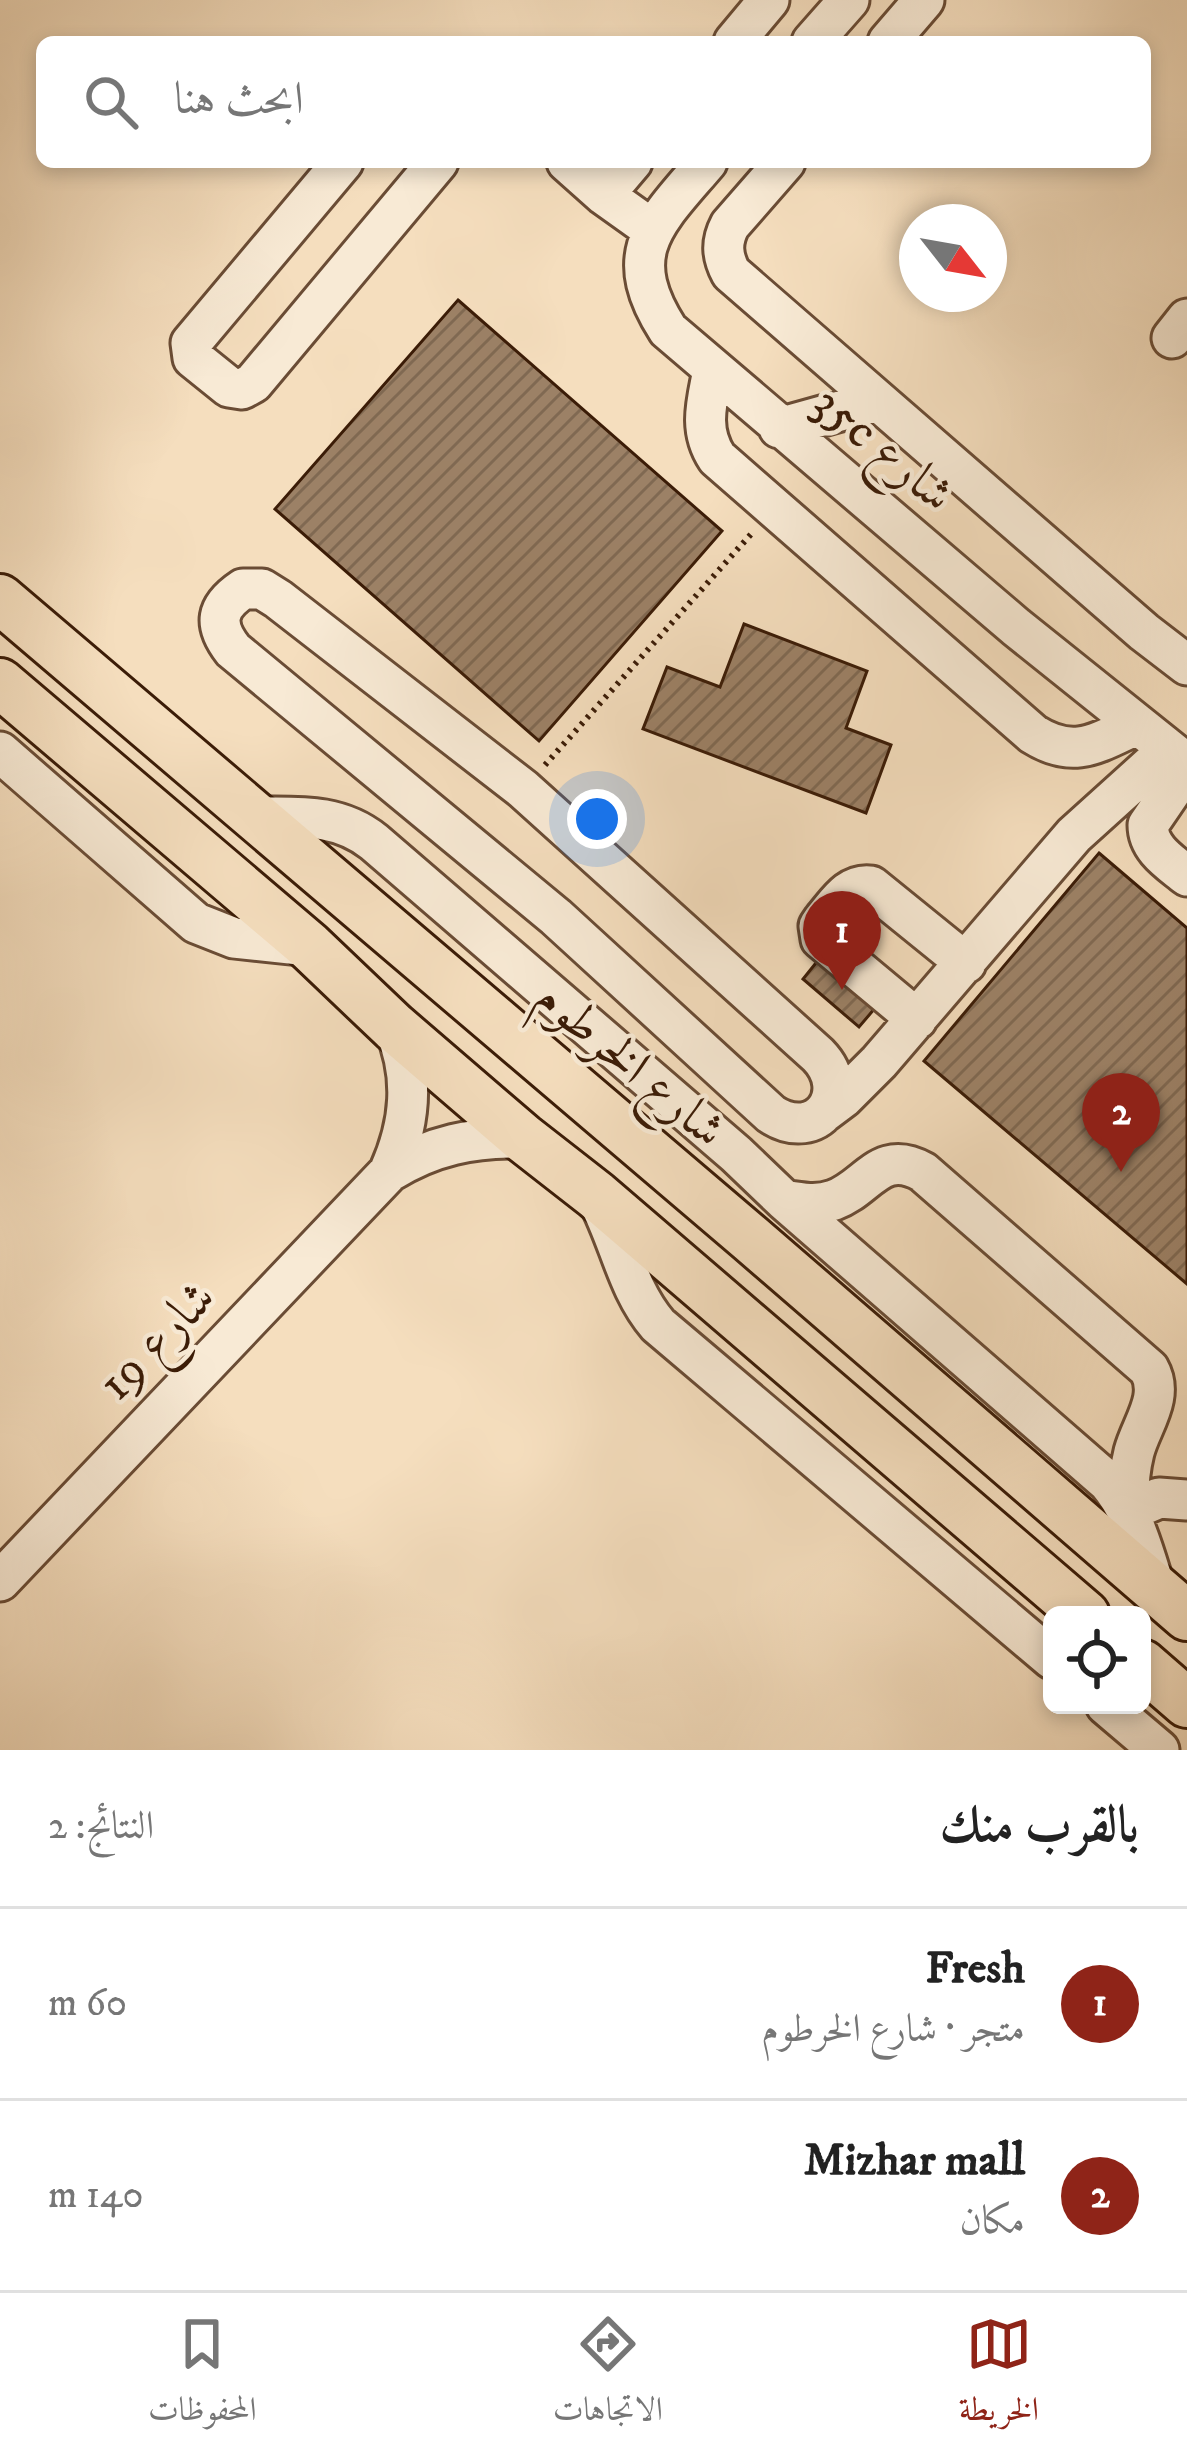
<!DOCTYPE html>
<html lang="ar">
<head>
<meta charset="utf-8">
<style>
  body { margin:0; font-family:"IM FELL DW Pica",Amiri,serif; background:#f6f6f6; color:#222; direction:rtl }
  .controls { position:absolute; right:36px; bottom:36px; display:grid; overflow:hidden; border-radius:18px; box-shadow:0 6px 18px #0003 }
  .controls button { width:108px; height:108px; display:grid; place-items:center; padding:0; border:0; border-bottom:3px solid #e0e0e0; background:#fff; color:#222; font:60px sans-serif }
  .compass { position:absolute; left:899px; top:204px; width:108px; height:108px; border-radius:50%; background:#fff; box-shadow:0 6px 18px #0003; rotate:121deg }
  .you { position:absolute; left:597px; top:819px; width:42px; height:42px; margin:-30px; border:9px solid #fff; border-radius:50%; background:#1a73e8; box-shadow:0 0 0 18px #1a73e833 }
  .badge { display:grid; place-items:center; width:78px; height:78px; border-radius:50%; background:#8f2418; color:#fff; font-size:39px; font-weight:700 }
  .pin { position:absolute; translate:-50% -99px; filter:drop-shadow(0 3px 6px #0008) }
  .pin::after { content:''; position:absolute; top:63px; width:42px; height:36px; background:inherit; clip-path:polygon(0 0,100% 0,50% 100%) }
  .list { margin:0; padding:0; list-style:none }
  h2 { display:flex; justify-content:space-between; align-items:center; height:156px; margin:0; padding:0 48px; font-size:51px }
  h2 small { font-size:39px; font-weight:400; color:#767676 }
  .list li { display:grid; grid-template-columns:78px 1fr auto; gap:36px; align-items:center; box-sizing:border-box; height:192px; padding:0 48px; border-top:3px solid #e0e0e0 }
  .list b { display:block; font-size:45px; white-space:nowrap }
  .list p { margin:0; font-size:39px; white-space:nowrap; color:#767676 }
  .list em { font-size:39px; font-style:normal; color:#767676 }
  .icon { flex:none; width:66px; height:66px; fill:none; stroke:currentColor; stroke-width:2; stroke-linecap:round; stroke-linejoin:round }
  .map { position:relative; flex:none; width:1187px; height:1750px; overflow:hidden; direction:ltr }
  .search { position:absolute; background:#fff; box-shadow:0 6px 18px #0003; left:36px; right:36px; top:36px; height:132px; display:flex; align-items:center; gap:30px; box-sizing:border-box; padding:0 42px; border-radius:18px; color:#767676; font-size:45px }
  .sheet { height:540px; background:#fff }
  nav { display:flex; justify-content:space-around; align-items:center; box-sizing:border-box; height:168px; border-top:3px solid #e0e0e0; background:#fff; font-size:33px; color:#767676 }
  nav a { display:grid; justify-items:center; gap:6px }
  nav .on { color:#8f2418 }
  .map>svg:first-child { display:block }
  .building { fill:url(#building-hatch); stroke:#3b1c07; stroke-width:3 }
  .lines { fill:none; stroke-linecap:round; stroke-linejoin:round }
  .minor-casing { stroke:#6a4c35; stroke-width:45 }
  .major-casing { stroke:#3b1c07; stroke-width:54 }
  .path { stroke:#3b1c07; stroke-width:6; stroke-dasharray:3 6; stroke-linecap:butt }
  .minor { stroke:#f8ead5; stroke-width:39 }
  .major { stroke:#f5debe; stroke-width:48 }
  .labels { text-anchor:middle; stroke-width:9; stroke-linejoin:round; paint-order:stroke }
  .street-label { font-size:51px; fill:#3b1c07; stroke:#f8ead5 }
</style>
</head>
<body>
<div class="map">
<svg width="1187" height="1750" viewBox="0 0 1187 1750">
  <defs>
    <pattern id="building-hatch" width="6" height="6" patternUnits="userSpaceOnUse" patternTransform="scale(3)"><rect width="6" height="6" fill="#9c8166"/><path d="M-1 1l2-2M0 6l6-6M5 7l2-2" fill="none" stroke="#806952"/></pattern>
  </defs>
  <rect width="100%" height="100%" fill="#f5debe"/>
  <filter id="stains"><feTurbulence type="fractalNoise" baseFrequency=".00167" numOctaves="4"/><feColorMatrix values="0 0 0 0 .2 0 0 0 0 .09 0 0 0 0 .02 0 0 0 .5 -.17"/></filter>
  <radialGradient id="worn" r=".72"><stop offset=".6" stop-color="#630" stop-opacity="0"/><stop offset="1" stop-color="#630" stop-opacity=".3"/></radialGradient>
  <path class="building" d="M458 300 722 531 539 741 275 509Z
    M744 624 867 671 846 728 891 745 866 813 643 729 667 667 720 687Z
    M1099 853 1187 928V1284L924 1061Z
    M824 953 881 1001 859 1027 803 979Z"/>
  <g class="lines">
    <defs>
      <path id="minor" d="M734 42 769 0
        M812 42 849 0
        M888 42 924 0
        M343 162 191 343 193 358 229 387 242 389 253 383 438 162
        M567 162 604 195 653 230
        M707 162C656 222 618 252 668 330L1016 627 1187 764
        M785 162 730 225C721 242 722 256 731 273L1144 632 1187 665
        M604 195 632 162
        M1172 338 1187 319
        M713 370C707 402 698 429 717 458L1033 734C1074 760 1097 743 1136 725
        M779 428 876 401
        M243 589H262L278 599 523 789 818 1055C855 1093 817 1144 771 1114L556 917 233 650C213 624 216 607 243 589Z
        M0 752 196 923 234 938 309 946
        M1187 768 1148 825C1148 849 1170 862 1187 876
        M258 817C300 817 339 814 374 842L736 1154 784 1200 1108 1482C1134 1513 1143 1550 1155 1588
        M917 1019 821 939 819 926 823 920C837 904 848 883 871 886L966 963
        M823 1113 843 1098 879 1062 1074 835 1168 750
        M389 1172C411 1123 415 1076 394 1027
        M598 1200C620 1241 627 1289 658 1325L1052 1659
        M784 1200C801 1203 817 1206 834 1200 868 1188 880 1148 923 1172L1149 1369C1165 1397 1141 1425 1134 1452 1129 1472 1128 1491 1129 1511L1159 1498 1187 1500
        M0 1581 389 1172C432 1145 473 1137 523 1138
        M1106 1705 1159 1750"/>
      <path id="major" d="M0 599 750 1238 1187 1616
        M0 683 309 946 394 1027 523 1138 596 1195 1085 1615
        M1142 1664 1187 1703"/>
    </defs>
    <use href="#minor" class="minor-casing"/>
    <use href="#major" class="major-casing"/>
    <path class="path" d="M545 765 752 533"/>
    <use href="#minor" class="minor"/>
    <use href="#major" class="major"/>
  </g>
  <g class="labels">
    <g class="street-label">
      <text transform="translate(885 447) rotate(40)" y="18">35c شارع</text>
      <text transform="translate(632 1062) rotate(40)" y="18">شارع الخرطوم</text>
      <text transform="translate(155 1339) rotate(-46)" y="18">شارع 19</text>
    </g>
  </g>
  <rect width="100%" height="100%" filter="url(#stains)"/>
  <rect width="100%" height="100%" fill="url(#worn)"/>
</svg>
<div class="controls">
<button><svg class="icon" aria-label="locate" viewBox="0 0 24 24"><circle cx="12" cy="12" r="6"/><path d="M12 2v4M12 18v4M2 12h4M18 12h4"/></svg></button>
</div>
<svg class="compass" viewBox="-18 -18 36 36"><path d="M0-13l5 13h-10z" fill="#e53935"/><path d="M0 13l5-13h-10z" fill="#767676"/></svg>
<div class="you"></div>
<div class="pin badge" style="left:842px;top:990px">1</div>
<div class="pin badge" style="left:1121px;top:1172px">2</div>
<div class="search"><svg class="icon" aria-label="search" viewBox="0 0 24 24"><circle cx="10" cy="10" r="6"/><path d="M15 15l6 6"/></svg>ابحث هنا</div>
</div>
<section class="sheet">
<h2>بالقرب منك<small>النتائج: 2</small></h2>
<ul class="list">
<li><span class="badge">1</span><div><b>Fresh</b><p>متجر · شارع الخرطوم</p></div><em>60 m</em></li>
<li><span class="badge">2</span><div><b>Mizhar mall</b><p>مكان</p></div><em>140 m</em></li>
</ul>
</section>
<nav>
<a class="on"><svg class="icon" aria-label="map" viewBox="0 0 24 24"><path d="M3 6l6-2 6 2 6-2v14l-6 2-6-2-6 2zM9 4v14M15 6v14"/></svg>الخريطة</a>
<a><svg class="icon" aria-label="directions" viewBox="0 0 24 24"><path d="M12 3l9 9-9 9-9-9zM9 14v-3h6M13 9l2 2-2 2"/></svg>الاتجاهات</a>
<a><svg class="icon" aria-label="saved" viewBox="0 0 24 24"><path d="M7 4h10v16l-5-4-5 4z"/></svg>المحفوظات</a>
</nav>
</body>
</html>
